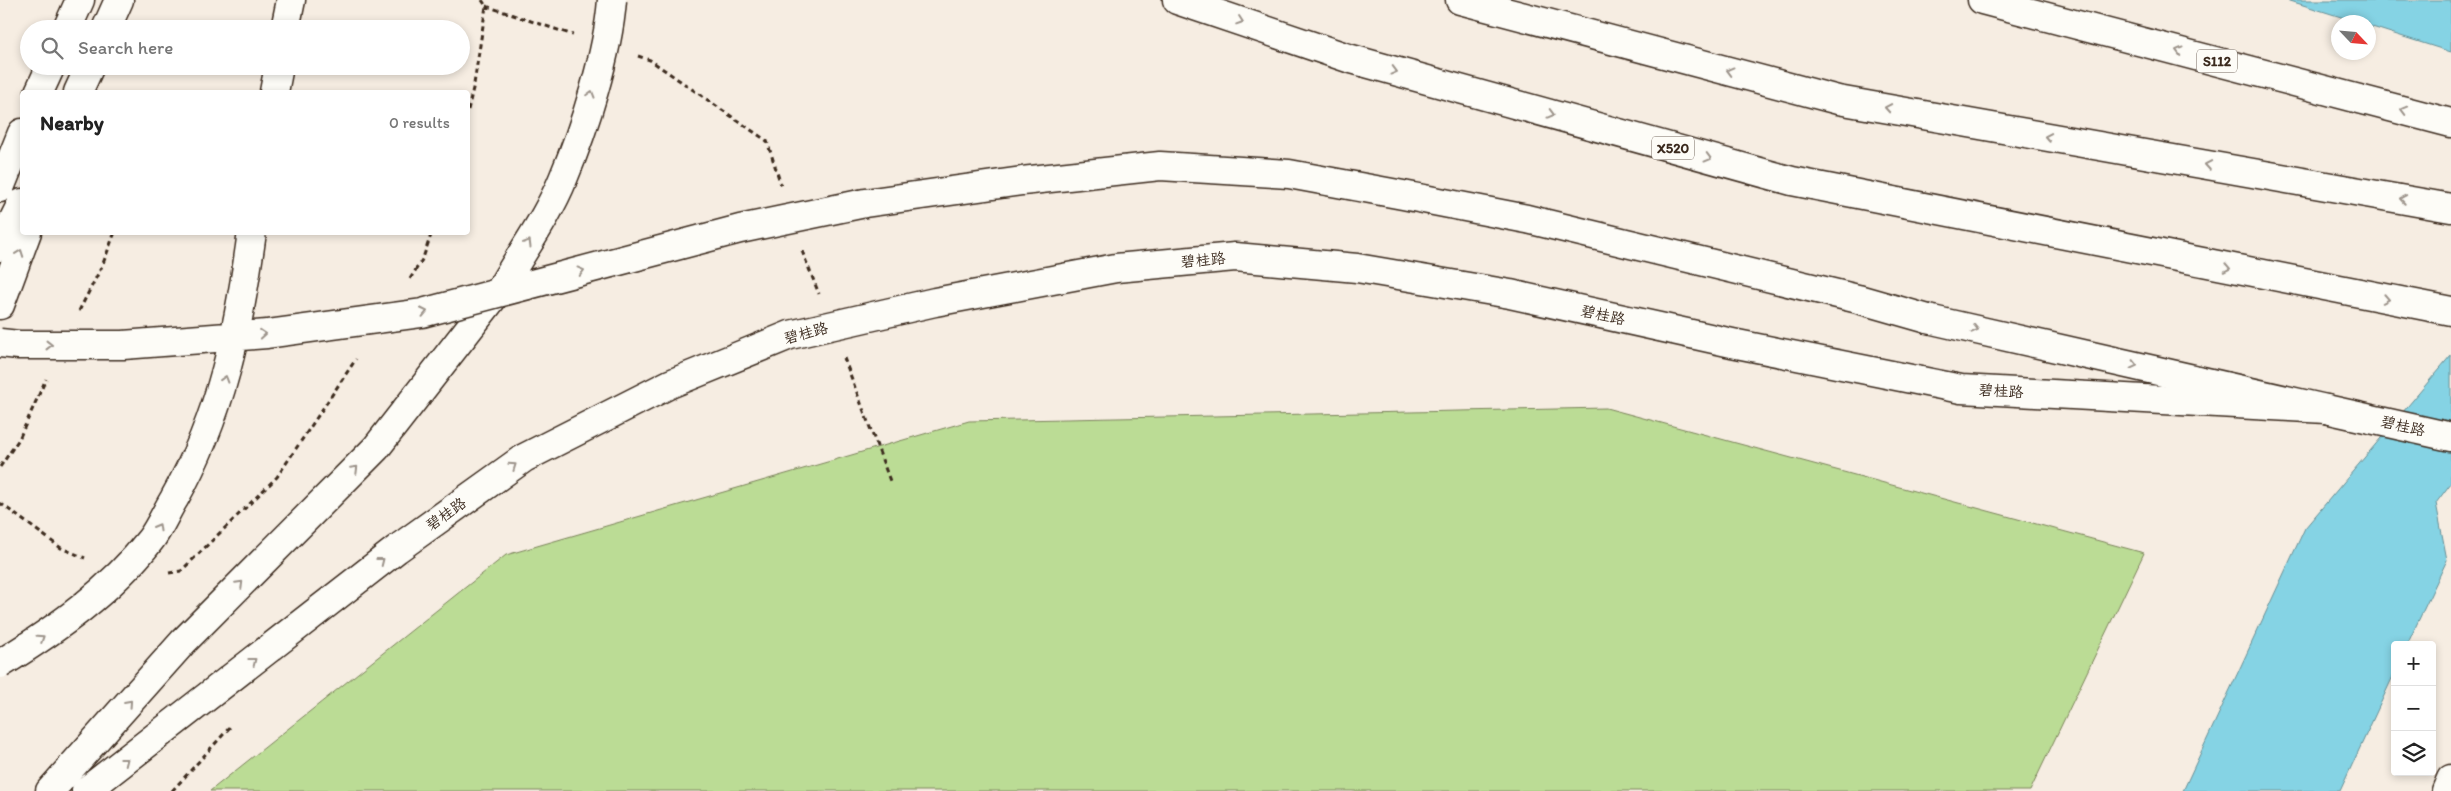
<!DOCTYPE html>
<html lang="en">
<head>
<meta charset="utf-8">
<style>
  body { margin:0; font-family:Itim,"LXGW WenKai TC",sans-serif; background:#f2f2f2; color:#222 }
  .controls { position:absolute; right:15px; bottom:15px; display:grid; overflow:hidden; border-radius:5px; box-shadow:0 2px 8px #0003 }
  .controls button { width:45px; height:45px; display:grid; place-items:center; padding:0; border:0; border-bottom:1px solid #e0e0e0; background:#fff; color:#222; font:25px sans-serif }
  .compass { position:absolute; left:2331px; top:15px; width:45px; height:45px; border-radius:50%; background:#fff; box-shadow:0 2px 8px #0003; rotate:116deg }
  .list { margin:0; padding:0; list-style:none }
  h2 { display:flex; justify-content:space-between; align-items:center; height:65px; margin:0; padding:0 20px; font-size:21px }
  h2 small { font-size:16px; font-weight:400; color:#767676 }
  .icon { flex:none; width:28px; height:28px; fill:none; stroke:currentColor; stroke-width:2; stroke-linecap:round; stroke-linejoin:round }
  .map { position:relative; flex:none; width:2451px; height:791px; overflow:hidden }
  .search { position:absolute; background:#fff; box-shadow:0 2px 8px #0003; left:20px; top:20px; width:450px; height:55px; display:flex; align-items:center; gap:12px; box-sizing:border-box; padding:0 18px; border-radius:28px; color:#767676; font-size:19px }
  .panel { position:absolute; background:#fff; box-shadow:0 2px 8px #0003; left:20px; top:90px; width:450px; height:145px; border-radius:5px }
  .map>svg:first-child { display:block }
  .green { fill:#bbdc95; stroke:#7b835a }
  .water { fill:#85d3e4; stroke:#678f95 }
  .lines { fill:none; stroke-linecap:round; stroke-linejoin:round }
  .tertiary-casing { stroke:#3b2a1e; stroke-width:31 }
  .secondary-casing { stroke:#3b2a1e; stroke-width:31 }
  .primary-casing { stroke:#3b2a1e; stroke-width:31 }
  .trunk-casing { stroke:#3b2a1e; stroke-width:31 }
  .path { stroke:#3b2a1e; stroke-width:3; stroke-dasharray:5 4; stroke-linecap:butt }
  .tertiary { stroke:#fdfcf7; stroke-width:28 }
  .secondary { stroke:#fdfcf7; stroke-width:28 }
  .primary { stroke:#fdfcf7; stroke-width:28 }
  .trunk { stroke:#fdfcf7; stroke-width:28 }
  .trunk-bridge-casing { stroke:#3b2a1e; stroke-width:31; stroke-linecap:butt }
  .trunk-bridge { stroke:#fdfcf7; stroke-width:28 }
  .oneway { stroke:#9c938a }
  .labels { text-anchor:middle; stroke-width:5; stroke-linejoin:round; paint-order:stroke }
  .shield { fill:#fdfcf7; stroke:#75695f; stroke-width:1 }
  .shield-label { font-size:14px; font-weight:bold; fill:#3b2a1e }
  .street-label { font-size:15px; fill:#3b2a1e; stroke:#fdfcf7 }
</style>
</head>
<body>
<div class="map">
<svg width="2451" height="791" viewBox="0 0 2451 791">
  <rect width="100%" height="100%" fill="#f6ede2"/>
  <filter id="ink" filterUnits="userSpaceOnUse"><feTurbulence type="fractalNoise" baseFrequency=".02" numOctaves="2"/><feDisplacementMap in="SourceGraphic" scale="10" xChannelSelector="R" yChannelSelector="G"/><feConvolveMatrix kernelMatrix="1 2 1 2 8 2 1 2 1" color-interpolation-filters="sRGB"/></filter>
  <g filter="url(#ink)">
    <path class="green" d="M1606 408 2144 553 2030 791H210L506 555 969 421Z"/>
    <path class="water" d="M2287 0H2451V52L2369 26 2368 22H2357Z
      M2451 355V483L2436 503 2447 560 2407 645H2395V672L2340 791H2183L2305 528Z"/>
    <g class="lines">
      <defs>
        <path id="tertiary" d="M0 305 27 232
          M2446 791 2451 779"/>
        <path id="secondary" d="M86 791 397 549 524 458 670 384 790 335 935 302 1116 268 1235 257 1357 268 1510 294 1732 343 1961 389 2326 409 2451 437"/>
        <path id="primary" d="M67 29 80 0
          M106 29 119 0
          M39 92 51 66
          M78 92 90 66
          M0 188 22 133
          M0 247 22 203"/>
        <path id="trunk" d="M1177 0 1348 58 1792 181 2451 311
          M1460 0 1838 100 2451 208
          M1982 0 2451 123
          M285 29 291 0
          M274 92 279 66
          M1928 319 2326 409
          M50 791 183 642 376 448 503 285"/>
      </defs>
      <use href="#tertiary" class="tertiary-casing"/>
      <use href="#secondary" class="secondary-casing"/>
      <use href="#primary" class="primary-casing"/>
      <use href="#trunk" class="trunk-casing"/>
      <path class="path" d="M486 6 573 35
        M638 56 650 60 767 141 781 185
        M468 110 474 84 486 6 482 0
        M802 251 819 294
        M410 279 423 258 432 232
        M79 311 102 266 115 232
        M844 358 890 481
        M0 467 19 439 46 379
        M0 503 61 548 85 558
        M169 573 181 571 277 477 356 359
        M172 791 232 725"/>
      <use href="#tertiary" class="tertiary"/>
      <use href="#secondary" class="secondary"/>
      <use href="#primary" class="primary"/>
      <use href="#trunk" class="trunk"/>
      <defs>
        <path id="trunk-bridge" d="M503 285C523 250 548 216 563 179 584 129 608 54 612 0
          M0 343 19 345H123L267 334 422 313 740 229 865 203 1022 181 1160 166 1289 174 1403 195 1527 219 1858 299 1928 319
          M0 664C55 630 111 591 151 539 160 527 166 512 174 499 222 415 239 328 252 232"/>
      </defs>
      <use href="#trunk-bridge" class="trunk-bridge-casing"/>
      <use href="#trunk-bridge" class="trunk-bridge"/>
    </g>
    <defs><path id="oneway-chevron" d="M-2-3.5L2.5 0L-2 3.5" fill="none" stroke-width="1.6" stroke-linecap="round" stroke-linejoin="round" transform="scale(1.25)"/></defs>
    <g class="oneway">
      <use href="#oneway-chevron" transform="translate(1240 21) rotate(19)"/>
      <use href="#oneway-chevron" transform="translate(2179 51) rotate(-165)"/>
      <use href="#oneway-chevron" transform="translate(1394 71) rotate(15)"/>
      <use href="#oneway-chevron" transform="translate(1730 71) rotate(-165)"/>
      <use href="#oneway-chevron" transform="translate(591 94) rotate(-74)"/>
      <use href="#oneway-chevron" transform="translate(1888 108) rotate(-170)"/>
      <use href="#oneway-chevron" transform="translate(2404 110) rotate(-165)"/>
      <use href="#oneway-chevron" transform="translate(1551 114) rotate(15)"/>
      <use href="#oneway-chevron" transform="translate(2048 137) rotate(-170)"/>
      <use href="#oneway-chevron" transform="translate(1708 158) rotate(15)"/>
      <use href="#oneway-chevron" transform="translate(2208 165) rotate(-170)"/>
      <use href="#oneway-chevron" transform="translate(2403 199) rotate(-170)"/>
      <use href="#oneway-chevron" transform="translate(528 243) rotate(-59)"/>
      <use href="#oneway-chevron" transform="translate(20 253) rotate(-70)"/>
      <use href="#oneway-chevron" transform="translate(2227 268) rotate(11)"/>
      <use href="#oneway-chevron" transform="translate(581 271) rotate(-15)"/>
      <use href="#oneway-chevron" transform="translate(2386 299) rotate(11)"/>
      <use href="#oneway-chevron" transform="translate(424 312) rotate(-12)"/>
      <use href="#oneway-chevron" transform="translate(1975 329) rotate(13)"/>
      <use href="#oneway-chevron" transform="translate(263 334) rotate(-5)"/>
      <use href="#oneway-chevron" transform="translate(49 345)"/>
      <use href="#oneway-chevron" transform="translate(2134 365) rotate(13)"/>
      <use href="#oneway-chevron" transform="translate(225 379) rotate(-73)"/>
      <use href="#oneway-chevron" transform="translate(513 466) rotate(-35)"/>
      <use href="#oneway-chevron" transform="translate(355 469) rotate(-45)"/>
      <use href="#oneway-chevron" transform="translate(158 527) rotate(-60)"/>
      <use href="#oneway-chevron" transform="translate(381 561) rotate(-38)"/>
      <use href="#oneway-chevron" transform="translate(240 584) rotate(-45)"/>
      <use href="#oneway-chevron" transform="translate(41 638) rotate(-33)"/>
      <use href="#oneway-chevron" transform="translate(253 661) rotate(-38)"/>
      <use href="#oneway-chevron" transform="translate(129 703) rotate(-48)"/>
      <use href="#oneway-chevron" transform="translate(125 761) rotate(-38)"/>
    </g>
  </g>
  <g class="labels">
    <g class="shield">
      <rect x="2197" y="49.5" width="40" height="23" rx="4"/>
      <rect x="1652" y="136.5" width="42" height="23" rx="4"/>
    </g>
    <g class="shield-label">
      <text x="2217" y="66">S112</text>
      <text x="1673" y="153">X520</text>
    </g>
    <g class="street-label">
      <text transform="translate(1203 260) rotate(-5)" y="5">碧桂路</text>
      <text transform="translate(1603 315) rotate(12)" y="5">碧桂路</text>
      <text transform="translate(806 333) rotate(-15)" y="5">碧桂路</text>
      <text transform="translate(2001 391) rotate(3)" y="5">碧桂路</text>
      <text transform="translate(2403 426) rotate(13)" y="5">碧桂路</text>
      <text transform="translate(446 514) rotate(-35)" y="5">碧桂路</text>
    </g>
  </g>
</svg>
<div class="controls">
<button>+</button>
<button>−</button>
<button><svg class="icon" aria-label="layers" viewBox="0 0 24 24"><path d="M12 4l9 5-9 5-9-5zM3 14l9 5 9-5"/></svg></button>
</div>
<svg class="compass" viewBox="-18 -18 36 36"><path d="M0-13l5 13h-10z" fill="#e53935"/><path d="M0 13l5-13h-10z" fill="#767676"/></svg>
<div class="search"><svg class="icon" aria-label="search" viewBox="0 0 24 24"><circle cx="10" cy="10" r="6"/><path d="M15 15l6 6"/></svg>Search here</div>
<section class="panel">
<h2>Nearby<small>0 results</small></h2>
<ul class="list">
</ul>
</section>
</div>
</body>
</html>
